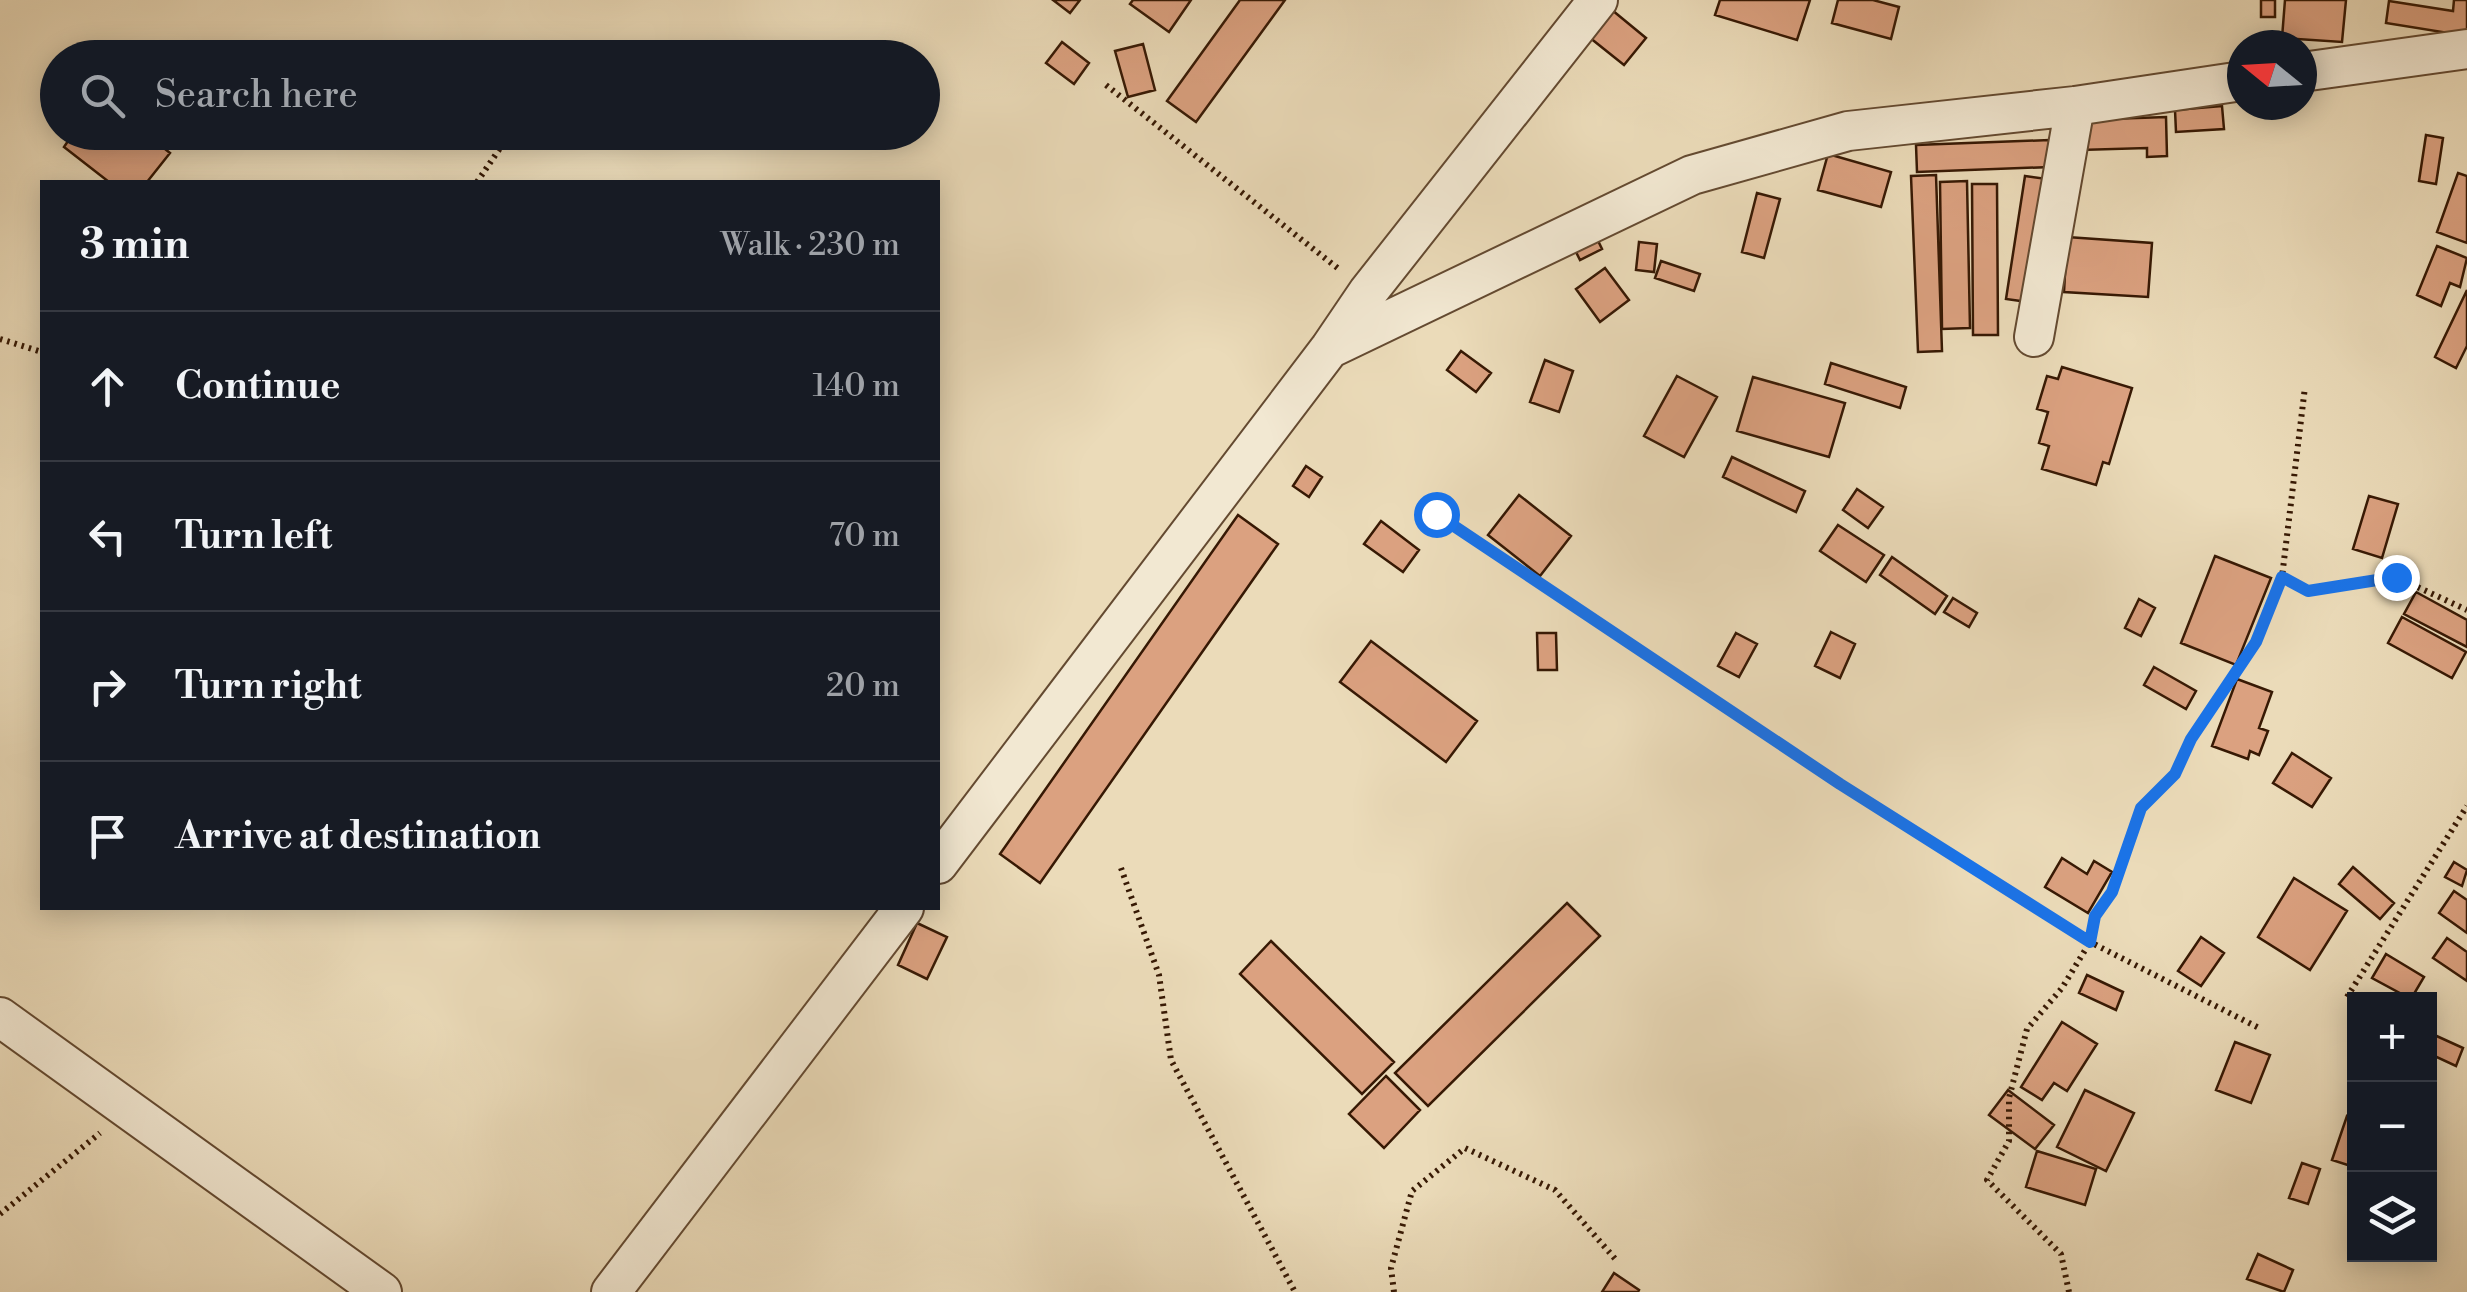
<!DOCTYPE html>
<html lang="en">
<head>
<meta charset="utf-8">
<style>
  body { margin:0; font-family:"Libre Bodoni",serif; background:#20242c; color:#f1f3f6 }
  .controls { position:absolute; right:30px; bottom:30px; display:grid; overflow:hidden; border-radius:0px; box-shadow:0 5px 25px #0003 }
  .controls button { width:90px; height:90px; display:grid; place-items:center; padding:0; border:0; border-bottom:2px solid #363941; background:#171b24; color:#f1f3f6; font:50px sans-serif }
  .compass { position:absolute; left:2227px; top:30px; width:90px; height:90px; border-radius:50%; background:#171b24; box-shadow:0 5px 25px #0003; rotate:288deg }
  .stop { position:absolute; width:30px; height:30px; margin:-22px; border:8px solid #1a73e8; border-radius:50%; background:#fff }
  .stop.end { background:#1a73e8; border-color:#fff; box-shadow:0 2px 10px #0008 }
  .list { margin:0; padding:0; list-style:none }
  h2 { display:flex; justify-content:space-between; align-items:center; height:130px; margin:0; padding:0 40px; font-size:42px }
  h2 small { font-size:32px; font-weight:400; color:#9ea1a6 }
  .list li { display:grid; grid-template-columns:65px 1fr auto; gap:30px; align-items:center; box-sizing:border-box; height:150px; padding:0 40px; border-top:2px solid #363941 }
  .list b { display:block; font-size:38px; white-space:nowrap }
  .list em { font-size:32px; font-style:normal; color:#9ea1a6 }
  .icon { flex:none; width:55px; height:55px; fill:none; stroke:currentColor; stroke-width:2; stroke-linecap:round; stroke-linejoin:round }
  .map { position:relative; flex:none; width:2467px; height:1292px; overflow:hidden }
  .search { position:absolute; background:#171b24; box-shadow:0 5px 25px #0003; left:40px; top:40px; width:900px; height:110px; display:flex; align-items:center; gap:25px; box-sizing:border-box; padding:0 35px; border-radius:55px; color:#9ea1a6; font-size:38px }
  .panel { position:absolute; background:#171b24; box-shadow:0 5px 25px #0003; left:40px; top:180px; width:900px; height:730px; border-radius:0px }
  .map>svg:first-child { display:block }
  .building { fill:#dba180; stroke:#371904; stroke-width:2.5 }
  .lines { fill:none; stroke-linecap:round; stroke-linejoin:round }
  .street-casing { stroke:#644a31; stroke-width:42 }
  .path { stroke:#371904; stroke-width:6; stroke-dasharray:2.5 5; stroke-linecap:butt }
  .street { stroke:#f2e8d2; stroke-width:38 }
  .route { stroke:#1a73e8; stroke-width:12 }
</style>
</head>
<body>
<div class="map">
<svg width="2467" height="1292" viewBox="0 0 2467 1292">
  <rect width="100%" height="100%" fill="#ebdbb9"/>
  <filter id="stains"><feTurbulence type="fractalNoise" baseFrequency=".002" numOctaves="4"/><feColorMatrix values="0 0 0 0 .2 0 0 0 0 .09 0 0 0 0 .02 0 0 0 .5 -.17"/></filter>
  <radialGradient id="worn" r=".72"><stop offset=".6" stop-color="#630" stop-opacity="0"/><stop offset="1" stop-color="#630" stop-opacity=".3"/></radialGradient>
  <path class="building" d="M1053 0H1080L1070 13Z
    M1133 0H1191L1169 32 1130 4Z
    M1240 0H1285L1196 122 1167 101Z
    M1720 0H1810L1797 40 1715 15Z
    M1838 0H1873L1899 7 1891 39 1832 23Z
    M2261 0H2275V17H2261Z
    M2285 0H2346L2342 42 2282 38Z
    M2454 0H2467V36L2386 23 2389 1 2453 11Z
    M1612 10 1646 38 1624 65 1589 37Z
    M1062 42 1089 63 1074 84 1046 63Z
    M1143 44 1155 90 1128 97 1115 51Z
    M2222 106 2224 129 2176 132 2175 110Z
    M2166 117 2167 156 2147 157V148L2080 150V120Z
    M74 132H144L170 153 147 182H109L64 147Z
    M2426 135 2443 138 2436 184 2419 181Z
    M2049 140 2050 167 1917 172 1916 145Z
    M1828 154 1891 172 1881 207 1818 190Z
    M2458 173 2467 176V243L2437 232Z
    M1936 175 1942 351 1918 352 1911 176Z
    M2025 176 2047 179 2028 302 2006 299Z
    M1967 181 1970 328 1942 329 1940 182Z
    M1972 184H1997L1998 335H1973Z
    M1757 193 1780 199 1764 258 1742 252Z
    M1590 224 1602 249 1580 260 1568 236Z
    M2067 237 2152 243 2148 297 2064 292Z
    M1639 242 1657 244 1654 272 1636 270Z
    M2437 246 2467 258 2460 287 2450 283 2441 306 2417 295Z
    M1661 261 1700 274 1694 291 1655 278Z
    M1605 268 1629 300 1600 322 1576 289Z
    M2467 290V346L2456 368 2435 357Z
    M1461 351 1491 373 1476 392 1447 370Z
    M1545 360 1573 371 1559 412 1530 402Z
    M1831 363 1906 387 1900 408 1825 384Z
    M2062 367 2132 388 2109 464 2103 462 2096 485 2042 469 2049 446 2039 443 2048 412 2037 409 2047 376 2058 379Z
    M1677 376 1717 397 1684 457 1644 436Z
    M1753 377 1845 403 1829 457 1737 431Z
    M1732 457 1805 491 1796 512 1723 477Z
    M1306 466 1322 477 1309 497 1293 486Z
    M1857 489 1883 507 1868 528 1843 510Z
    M1519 495 1571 536 1540 576 1488 535Z
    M2369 496 2398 504 2382 558 2353 549Z
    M1238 515 1278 544 1040 883 1000 854Z
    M1381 521 1419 550 1403 572 1364 544Z
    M1838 525 1884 555 1866 582 1820 551Z
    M2215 556 2271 578 2236 665 2181 643Z
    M1892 557 1947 596 1935 614 1880 575Z
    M2416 592 2467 620V647L2404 614Z
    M1953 598 1977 613 1969 627 1944 612Z
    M2139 599 2155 608 2141 636 2125 628Z
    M2402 617 2466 652 2452 678 2388 643Z
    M1831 632 1855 644 1840 678 1815 666Z
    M1537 633H1556L1557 670H1538Z
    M1736 633 1757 644 1739 677 1718 666Z
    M1371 641 1477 721 1446 762 1340 682Z
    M2154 667 2196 691 2186 709 2144 685Z
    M2237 679 2272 692 2259 728 2268 731 2259 755 2250 751 2248 759 2212 746Z
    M2292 753 2331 778 2312 807 2273 783Z
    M2062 858 2087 874 2094 861 2112 872 2088 913 2045 887Z
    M2454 862 2467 870 2462 886 2445 877Z
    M2353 867 2394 903 2380 919 2339 884Z
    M2294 878 2347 911 2310 970 2258 937Z
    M2454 891 2467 900V933L2439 913Z
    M1567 903 1600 936 1428 1106 1395 1073Z
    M917 923 947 937 927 979 898 965Z
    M2201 937 2224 953 2201 986 2178 971Z
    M2447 938 2467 952V981L2433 958Z
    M1271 941 1394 1062 1362 1094 1240 974Z
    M2386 954 2424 977 2411 999 2372 978Z
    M2087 975 2123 992 2116 1010 2079 993Z
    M2062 1022 2097 1044 2067 1091 2054 1083 2042 1100 2021 1087Z
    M2430 1033 2463 1048 2456 1066 2430 1054Z
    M2235 1042 2270 1055 2251 1103 2216 1090Z
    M1386 1076 1420 1110 1384 1148 1349 1114Z
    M2008 1090 2054 1125 2035 1149 1989 1115Z
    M2085 1090 2134 1113 2106 1171 2057 1147Z
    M2347 1116 2354 1119V1167L2332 1160Z
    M2037 1151 2096 1169 2085 1205 2026 1187Z
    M2302 1163 2320 1169 2308 1204 2289 1198Z
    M2258 1254 2293 1270 2284 1292 2247 1279Z
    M1614 1273 1639 1290 1638 1292H1602Z"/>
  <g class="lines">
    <defs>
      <path id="street" d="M2302 72 2467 49
        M2034 337 2075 106
        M1333 347 1692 175 1848 131 2075 106 2242 81
        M938 864 1330 348 1368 292 1598 0
        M0 1017 382 1292
        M611 1292 904 908"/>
    </defs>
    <use href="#street" class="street-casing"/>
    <path class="path" d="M1106 85 1340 270
      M477 182 511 132
      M0 339 42 352
      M1436 513 1840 783 2090 942 2259 1028
      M2282 577 2309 591 2396 577 2467 610
      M1121 868 1159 975 1171 1060 1295 1292
      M2347 997 2467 806
      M0 1214 100 1133
      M1394 1292 1391 1268 1412 1191 1465 1148 1555 1190 1617 1261
      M2069 1292 2061 1254 1987 1180 2009 1141V1098L2027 1029 2062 988 2090 942 2095 916 2112 892 2141 808 2175 774 2191 739 2256 643 2282 577 2305 387"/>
    <use href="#street" class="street"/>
  </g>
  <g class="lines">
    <path class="route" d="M1436 514 1840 784 2090 942 2095 916 2112 892 2141 808 2175 774 2191 739 2256 642 2282 577 2308 591 2396 577"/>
  </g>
  <rect width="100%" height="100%" filter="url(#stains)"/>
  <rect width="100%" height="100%" fill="url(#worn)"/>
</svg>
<div class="controls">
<button>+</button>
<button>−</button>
<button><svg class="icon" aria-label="layers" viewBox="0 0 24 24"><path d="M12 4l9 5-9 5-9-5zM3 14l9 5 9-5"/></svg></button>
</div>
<svg class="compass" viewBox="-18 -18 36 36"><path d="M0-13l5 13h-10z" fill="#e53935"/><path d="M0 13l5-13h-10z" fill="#9ea1a6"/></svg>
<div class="stop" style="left:1436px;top:514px"></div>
<div class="stop end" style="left:2396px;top:577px"></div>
<div class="search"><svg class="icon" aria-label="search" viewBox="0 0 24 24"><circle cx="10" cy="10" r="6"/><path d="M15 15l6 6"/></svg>Search here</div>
<section class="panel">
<h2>3 min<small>Walk · 230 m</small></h2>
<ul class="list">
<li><svg class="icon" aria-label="ahead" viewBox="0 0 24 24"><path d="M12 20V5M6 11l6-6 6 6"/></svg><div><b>Continue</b></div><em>140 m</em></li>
<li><svg class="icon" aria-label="left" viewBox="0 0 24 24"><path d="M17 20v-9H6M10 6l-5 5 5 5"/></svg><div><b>Turn left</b></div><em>70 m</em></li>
<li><svg class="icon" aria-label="right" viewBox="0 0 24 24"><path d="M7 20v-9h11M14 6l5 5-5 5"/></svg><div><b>Turn right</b></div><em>20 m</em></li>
<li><svg class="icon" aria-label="arrive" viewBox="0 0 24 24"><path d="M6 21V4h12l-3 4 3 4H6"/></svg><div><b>Arrive at destination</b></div></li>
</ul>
</section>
</div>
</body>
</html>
